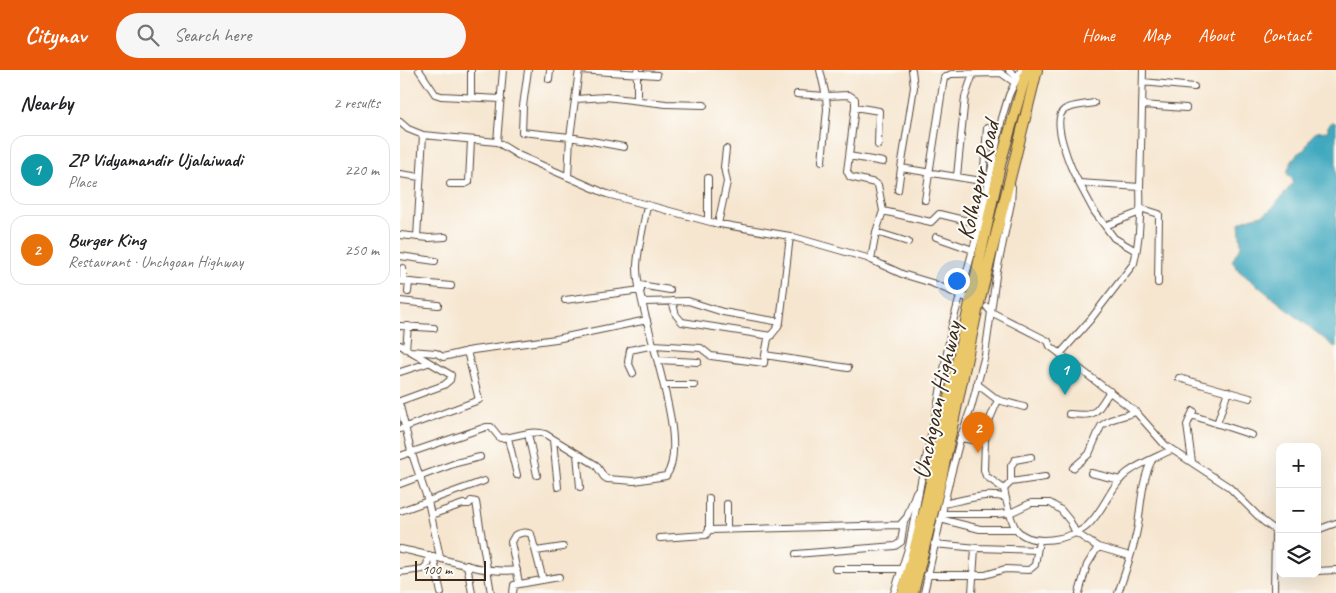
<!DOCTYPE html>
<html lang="en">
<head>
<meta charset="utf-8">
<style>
  body { margin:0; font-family:Caveat,sans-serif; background:#f6f6f6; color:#202124 }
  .controls { position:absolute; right:15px; bottom:15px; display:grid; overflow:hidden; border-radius:10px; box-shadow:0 5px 20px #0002 }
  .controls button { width:45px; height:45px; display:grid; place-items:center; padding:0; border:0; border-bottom:1px solid #e0e0e0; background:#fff; color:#202124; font:25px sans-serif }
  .scale { position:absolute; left:15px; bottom:12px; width:71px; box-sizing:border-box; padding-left:5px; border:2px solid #3b2a1e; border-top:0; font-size:14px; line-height:18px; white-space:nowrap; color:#3b2a1e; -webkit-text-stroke:4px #fdfcf7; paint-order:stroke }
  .you { position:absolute; left:556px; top:210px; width:18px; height:18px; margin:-12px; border:4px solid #fff; border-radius:50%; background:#1a73e8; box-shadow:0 0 0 8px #1a73e833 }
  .badge { display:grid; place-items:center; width:32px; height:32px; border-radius:50%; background:#ea580c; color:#fff; font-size:16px; font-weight:700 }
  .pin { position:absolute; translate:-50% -41px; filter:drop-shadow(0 1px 2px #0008) }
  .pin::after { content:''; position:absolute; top:26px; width:18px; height:15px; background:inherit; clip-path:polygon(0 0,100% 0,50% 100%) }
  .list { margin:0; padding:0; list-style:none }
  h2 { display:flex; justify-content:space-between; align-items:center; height:65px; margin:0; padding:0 20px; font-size:21px }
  h2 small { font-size:16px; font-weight:400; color:#757577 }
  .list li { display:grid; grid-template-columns:32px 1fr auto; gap:15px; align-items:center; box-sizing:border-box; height:70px; margin:0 10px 10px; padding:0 10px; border:1px solid #e0e0e0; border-radius:15px }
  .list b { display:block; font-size:19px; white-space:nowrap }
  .list p { margin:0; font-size:16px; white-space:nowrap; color:#757577 }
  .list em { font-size:16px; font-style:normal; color:#757577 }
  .icon { flex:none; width:28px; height:28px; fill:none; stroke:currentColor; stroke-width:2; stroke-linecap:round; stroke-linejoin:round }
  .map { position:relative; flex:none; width:936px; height:523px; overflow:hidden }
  header { display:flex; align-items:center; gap:30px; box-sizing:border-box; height:70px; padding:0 25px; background:#ea580c; color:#fff }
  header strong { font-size:24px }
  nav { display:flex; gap:28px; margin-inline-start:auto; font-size:18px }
  .search { width:350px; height:45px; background:#f6f6f6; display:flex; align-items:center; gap:12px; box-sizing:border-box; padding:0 18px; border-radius:28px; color:#757577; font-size:19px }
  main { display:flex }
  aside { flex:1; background:#fff }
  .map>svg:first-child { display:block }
  .water { fill:#3fa9bf; stroke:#3d6a6e }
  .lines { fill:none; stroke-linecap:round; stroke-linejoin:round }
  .minor-casing { stroke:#574639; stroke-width:8 }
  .highway-casing { stroke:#574639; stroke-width:12 }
  .minor { stroke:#fff; stroke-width:6 }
  .highway { stroke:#eac769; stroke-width:10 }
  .labels { text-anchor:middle; stroke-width:4; stroke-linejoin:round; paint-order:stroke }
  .street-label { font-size:25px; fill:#3b2a1e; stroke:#fdfcf7 }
</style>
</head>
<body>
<header>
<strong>Citynav</strong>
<div class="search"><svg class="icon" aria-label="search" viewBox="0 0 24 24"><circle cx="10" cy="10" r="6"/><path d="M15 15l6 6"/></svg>Search here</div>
<nav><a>Home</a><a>Map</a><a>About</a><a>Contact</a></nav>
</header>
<main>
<aside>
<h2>Nearby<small>2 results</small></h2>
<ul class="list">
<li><span class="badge" style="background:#0f9aa8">1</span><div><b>ZP Vidyamandir Ujalaiwadi</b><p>Place</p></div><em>220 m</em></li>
<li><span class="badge" style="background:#e8710a">2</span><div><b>Burger King</b><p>Restaurant · Unchgoan Highway</p></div><em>250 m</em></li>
</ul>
</aside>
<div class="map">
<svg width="936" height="523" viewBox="0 0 936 523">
  <rect width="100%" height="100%" fill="#fdfcf7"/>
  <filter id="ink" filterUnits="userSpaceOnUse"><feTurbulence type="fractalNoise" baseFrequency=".02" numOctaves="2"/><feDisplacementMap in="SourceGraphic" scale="10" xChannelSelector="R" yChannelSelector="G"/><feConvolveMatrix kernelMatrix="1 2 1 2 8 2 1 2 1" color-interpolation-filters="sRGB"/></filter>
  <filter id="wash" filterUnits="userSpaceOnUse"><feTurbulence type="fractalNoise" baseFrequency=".0096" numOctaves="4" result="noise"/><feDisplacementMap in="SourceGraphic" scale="20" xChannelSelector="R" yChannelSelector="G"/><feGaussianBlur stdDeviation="1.12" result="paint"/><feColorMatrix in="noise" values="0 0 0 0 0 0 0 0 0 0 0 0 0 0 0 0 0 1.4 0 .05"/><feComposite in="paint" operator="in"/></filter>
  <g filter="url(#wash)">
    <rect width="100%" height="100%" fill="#f6e6d0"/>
    <path class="water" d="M932 52 936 53V278L839 201 832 191 841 176 839 153C847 148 854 147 862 145 872 142 886 121 893 113L892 108 889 107 887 102 893 89 897 84 905 79 910 68 916 62 928 61V56Z"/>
  </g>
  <g filter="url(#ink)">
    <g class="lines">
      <defs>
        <path id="minor" d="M19 0 35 24 41 26 101 29
          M71 0V28
          M128 0 123 36 122 62 170 67 224 77
          M179 0 257 5
          M420 0 426 26 427 39 422 91
          M512 0 514 17 501 98 588 112
          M609 0 617 7
          M149 9 150 0
          M743 12 794 17
          M397 24 426 26 449 25 455 29V37
          M176 29 206 27 266 34 304 35
          M237 30V1
          M694 33C685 35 671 35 664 40 650 51 672 101 679 113L740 117 743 0
          M742 35 786 38
          M0 52 8 59 23 65 97 72 118 85 207 124 314 153 390 166 467 188 502 204 532 213 569 229
          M97 72 103 0
          M449 86 455 37 479 41 478 75
          M483 92 449 86 447 101 450 107 475 113 478 115 483 141
          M0 104 20 107
          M557 106 565 27 573 4
          M168 107 170 67 179 0
          M583 111 587 58
          M679 113 694 141 714 168 736 181
          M50 114H65L69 112 71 70
          M498 120 501 98
          M525 130 544 8 551 4 601 3 614 12
          M740 138 759 144 758 213
          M308 151V108
          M318 154 327 112 324 97 326 79
          M705 156 740 142
          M476 162 508 172
          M0 165 29 168 45 167
          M17 167 23 65
          M536 167 573 180
          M0 186 35 191
          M471 190 476 162 483 141 531 152 539 144 580 154
          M0 211 51 216
          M3 211V198
          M240 215 270 220
          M8 222 9 212
          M165 230 241 220
          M0 231 38 235
          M272 231 276 245 282 252 371 266
          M243 232 288 231 323 242 380 252
          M587 237 591 242 648 271 650 276 736 342 765 375 829 417 863 451 875 460 880 461
          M0 256 34 258
          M0 275 51 305 50 310 44 315 0 331
          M6 279 8 256
          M10 281 36 283 43 287 73 280 156 269 247 250
          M660 284 690 250 734 193C740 168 741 142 740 117
          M365 285 368 269 377 258 380 252 390 166
          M258 290 298 292
          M0 302 28 293
          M233 303 228 292 230 280 254 275 301 278 311 286 364 293 365 285 448 298
          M779 308 850 328
          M577 314 598 330 624 337
          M264 315H294
          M598 330 589 351 585 370 584 400 586 406 604 419C606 429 610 450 616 459 631 478 672 469 687 456 704 441 710 416 727 403 740 393 757 387 771 380
          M0 336 11 381 28 431 40 487
          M669 344C697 347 695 344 710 321
          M791 345 852 365
          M817 354 828 321
          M0 359 79 330 67 281
          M128 364 137 405
          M108 368 117 405
          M560 368 579 371
          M153 370 158 417
          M177 384 180 417
          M0 386 86 357H91L100 368C114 368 131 359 145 364L196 395 204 407 207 409 234 411 266 406C293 370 236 243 237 196 238 176 244 155 247 135
          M792 392 787 355 793 341
          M673 398 689 384 701 356 710 350 736 342
          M691 403 720 410
          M611 412V396L615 390 631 387
          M0 414 56 393 80 387
          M604 419 611 412 645 407
          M327 434V459
          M544 434C563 430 586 422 606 428
          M0 441 84 411
          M542 444H597L610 443 631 433H650L661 440 670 451 676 463 698 477 730 486
          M31 445 63 434H69L71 431 76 432 91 523
          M540 449 580 459H616
          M309 460 500 455 507 447 516 422
          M917 460 936 453
          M260 468 306 465 309 460V428
          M534 474 578 478 637 480
          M0 479C37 485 81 505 117 500
          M136 481 163 477
          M396 484 495 476 501 472 504 452
          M33 486 41 523
          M67 495 72 523
          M435 499H502
          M917 501 936 500
          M0 502 23 499 27 495 29 485
          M527 505H585L605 499 629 500 635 495 639 471
          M119 513 111 472 115 465C121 463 125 461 131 464L143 510
          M113 523 114 515 159 507
          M494 523 509 476 521 411 538 333 552 255 580 154 602 48 609 25 621 0
          M524 523 549 412 561 366 571 338 585 285 596 206 611 133 612 117
          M572 523 575 478
          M679 523 687 495 698 477
          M718 523C726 501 734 478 738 455 741 434 742 409 752 390
          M874 523 875 460"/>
        <path id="highway" d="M503 523 524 443 601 91 627 0
          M513 523 541 409 577 241 637 0"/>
      </defs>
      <use href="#minor" class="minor-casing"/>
      <use href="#highway" class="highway-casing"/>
      <use href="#minor" class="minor"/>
      <use href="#highway" class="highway"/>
    </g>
  </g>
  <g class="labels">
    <g class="street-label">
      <text transform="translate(577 110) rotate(-77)" y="9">Kolhapur Road</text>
      <text transform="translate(536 330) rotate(-78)" y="9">Unchgoan Highway</text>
    </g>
  </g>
</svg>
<div class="controls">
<button>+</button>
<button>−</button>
<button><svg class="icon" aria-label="layers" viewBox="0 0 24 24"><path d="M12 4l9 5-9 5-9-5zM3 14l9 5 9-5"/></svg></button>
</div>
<div class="scale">100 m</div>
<div class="you"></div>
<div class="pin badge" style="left:665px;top:325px;background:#0f9aa8">1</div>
<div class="pin badge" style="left:578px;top:383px;background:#e8710a">2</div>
</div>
</main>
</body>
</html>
